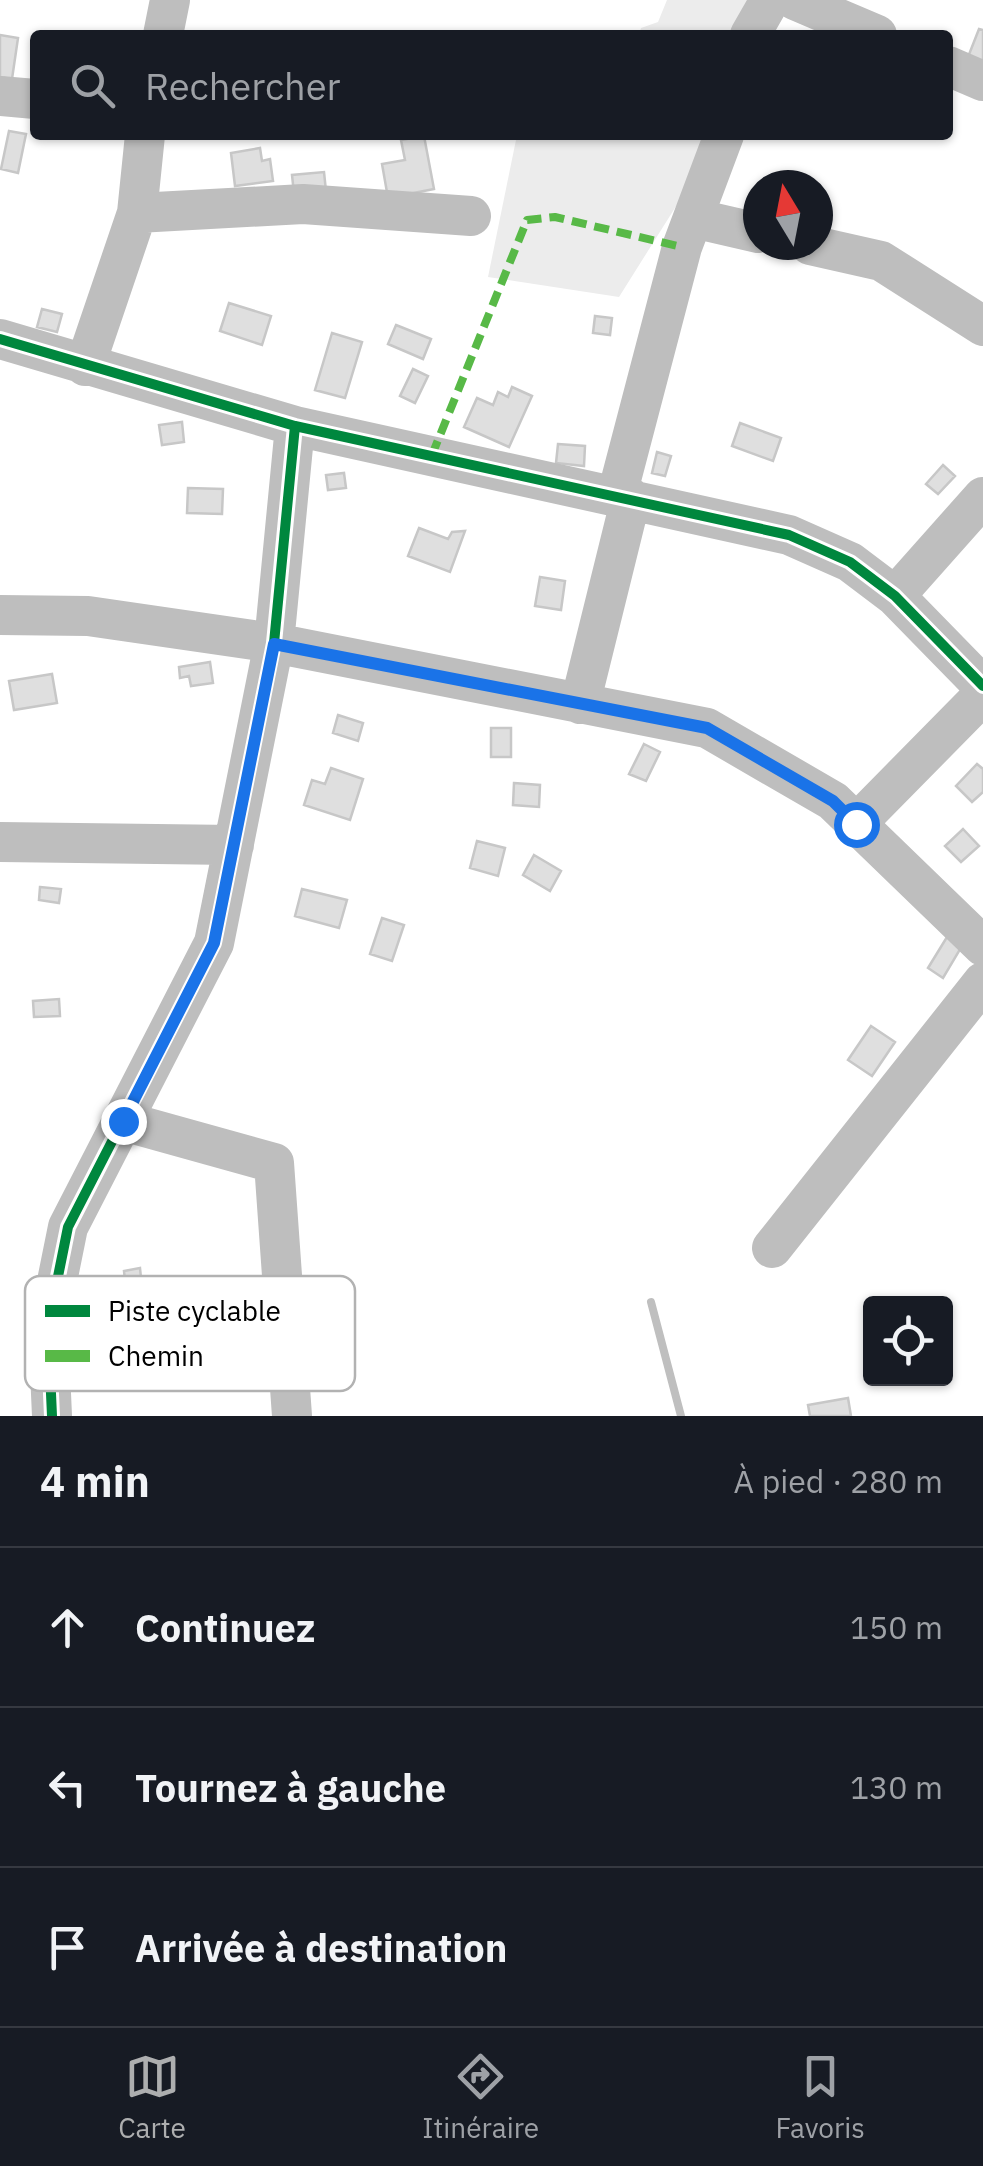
<!DOCTYPE html>
<html lang="fr">
<head>
<meta charset="utf-8">
<style>
  body { margin:0; font-family:"IBM Plex Sans",sans-serif; background:#242831; color:#f1f3f6 }
  .controls { position:absolute; right:30px; bottom:30px; display:grid; overflow:hidden; border-radius:10px; box-shadow:0 2px 8px #0004 }
  .controls button { width:90px; height:90px; display:grid; place-items:center; padding:0; border:0; border-bottom:2px solid #363941; background:#171b24; color:#f1f3f6; font:50px sans-serif }
  .compass { position:absolute; left:743px; top:170px; width:90px; height:90px; border-radius:50%; background:#171b24; box-shadow:0 2px 8px #0004; rotate:350deg }
  .stop { position:absolute; width:30px; height:30px; margin:-22px; border:8px solid #1a73e8; border-radius:50%; background:#fff }
  .stop.end { background:#1a73e8; border-color:#fff; box-shadow:0 2px 10px #0008 }
  .list { margin:0; padding:0; list-style:none }
  h2 { display:flex; justify-content:space-between; align-items:center; height:130px; margin:0; padding:0 40px; font-size:42px }
  h2 small { font-size:32px; font-weight:400; color:#9ea1a6 }
  .list li { display:grid; grid-template-columns:65px 1fr auto; gap:30px; align-items:center; box-sizing:border-box; height:160px; padding:0 40px; border-top:2px solid #363941 }
  .list b { display:block; font-size:38px; white-space:nowrap }
  .list em { font-size:32px; font-style:normal; color:#9ea1a6 }
  .icon { flex:none; width:55px; height:55px; fill:none; stroke:currentColor; stroke-width:2; stroke-linecap:round; stroke-linejoin:round }
  .map { position:relative; flex:none; width:983px; height:1416px; overflow:hidden }
  .search { position:absolute; background:#171b24; box-shadow:0 2px 8px #0004; left:30px; right:30px; top:30px; height:110px; display:flex; align-items:center; gap:25px; box-sizing:border-box; padding:0 35px; border-radius:10px; color:#9ea1a6; font-size:38px }
  .sheet { height:610px; background:#171b24 }
  nav { display:flex; justify-content:space-around; align-items:center; box-sizing:border-box; height:140px; border-top:2px solid #363941; background:#171b24; font-size:28px; color:#9ea1a6 }
  nav a { display:grid; justify-items:center; gap:5px }
  nav .on { color:#adaeaf }
  .map>svg:first-child { display:block }
  .green { fill:#ececec }
  .lines { fill:none; stroke-linecap:round; stroke-linejoin:round }
  .stream { stroke:#bfbfbf; stroke-width:8 }
  .building { fill:#dfdfdf; stroke:#c7c7c7; stroke-width:2.5 }
  .minor { stroke:#bebebe; stroke-width:40 }
  .quiet { stroke:#58b947; stroke-width:8; stroke-dasharray:15 8; stroke-linecap:butt }
  .cycleway-casing { stroke:#fff; stroke-width:16 }
  .cycleway { stroke:#00873e; stroke-width:10 }
  .route { stroke:#1a73e8; stroke-width:12 }
  .key { fill:#fff; stroke:#b2b2b2; stroke-width:2.5 }
  .key-label { font-size:28px; fill:#000 }
</style>
</head>
<body>
<div class="map">
<svg width="983" height="1416" viewBox="0 0 983 1416">
  <rect width="100%" height="100%" fill="#fff"/>
  <path class="green" d="M667 0H752L735 35H639L641 28 658 22Z
    M517 135H705L690 184 619 297 488 277Z"/>
  <g class="lines">
    <path class="stream" d="M651 1302 681 1416"/>
  </g>
  <path class="building" d="M979 29 983 30V63L968 57Z
    M0 35 18 38 12 79 0 77Z
    M9 131 26 134 18 173 1 169Z
    M424 136 434 189 388 198 382 164 405 160 401 140Z
    M260 148 262 161 270 159 273 181 235 186 231 153Z
    M324 172 326 191 294 194 292 175Z
    M229 303 271 316 262 345 220 331Z
    M42 309 62 314 57 332 37 327Z
    M595 316 612 318 610 335 593 333Z
    M396 325 431 339 423 359 388 344Z
    M332 333 362 342 345 398 315 390Z
    M413 369 428 376 415 403 400 396Z
    M512 387 532 396 509 447 464 427 477 398 493 405 498 392 508 397Z
    M182 422 184 442 162 445 159 425Z
    M740 423 781 438 773 461 732 446Z
    M558 444 585 446 584 466 556 463Z
    M657 452 671 456 665 476 652 473Z
    M943 465 955 476 938 494 926 484Z
    M344 473 346 488 328 490 326 475Z
    M188 488 223 489 222 514 187 513Z
    M419 528 448 539 452 532 465 531 450 572 408 556Z
    M540 577 565 581 561 610 535 606Z
    M210 662 213 683 191 686 189 676 180 678 179 667Z
    M52 674 57 703 14 710 9 681Z
    M338 715 363 723 358 741 333 733Z
    M491 728H511V757H491Z
    M644 744 660 752 646 781 629 774Z
    M977 764 983 769V792L972 802 956 786Z
    M331 768 363 779 350 820 304 805 312 780 325 784Z
    M514 783 540 785 539 807 513 805Z
    M963 829 979 846 961 862 945 846Z
    M477 841 505 848 498 876 470 868Z
    M534 855 561 871 550 891 523 875Z
    M40 887 61 889 59 903 39 900Z
    M302 889 347 900 339 928 295 916Z
    M382 918 404 925 392 961 370 954Z
    M947 937 962 946 943 978 928 968Z
    M59 999 60 1016 34 1017 33 1001Z
    M871 1026 895 1042 872 1076 848 1060Z
    M140 1268 142 1288 126 1290 124 1271Z
    M848 1398 851 1416H810L808 1405Z"/>
  <g class="lines">
    <path class="minor" d="M795 0 877 35
      M163 35 170 0
      M750 35 770 0
      M948 66 983 81
      M0 96 35 99
      M137 213 303 204 471 216
      M693 218 758 233
      M810 245 881 261 983 326
      M0 339 295 426 789 535 850 562 895 596 983 686
      M85 366 137 213 145 135
      M617 495 682 247 724 135
      M895 596 983 497
      M0 615 88 616 274 643 707 728 833 801 983 946
      M580 704 631 498
      M856 824 983 695
      M0 842 234 845
      M123 1121 274 1163 292 1416
      M772 1248 983 982
      M52 1416 48 1326 68 1227 214 943 274 643 295 426"/>
    <path class="quiet" d="M432 455 527 220 555 217 682 247"/>
    <defs>
      <path id="cycleway" d="M0 339 295 426 789 535 850 562 895 596 983 686
        M52 1416 48 1326 68 1227 214 943 274 643 295 426"/>
    </defs>
    <use href="#cycleway" class="cycleway-casing"/>
    <use href="#cycleway" class="cycleway"/>
  </g>
  <g class="lines">
    <path class="route" d="M123 1121 214 943 274 644 707 728 833 801 856 824"/>
  </g>
  <rect x="25" y="1276" width="330" height="115" rx="15" class="key"/>
  <rect x="45" y="1305" width="45" height="12" fill="#00873e"/>
  <rect x="45" y="1350" width="45" height="12" fill="#58b947"/>
  <g class="key-label">
    <text x="108" y="1321">Piste cyclable</text>
    <text x="108" y="1366">Chemin</text>
  </g>
</svg>
<div class="controls">
<button><svg class="icon" aria-label="locate" viewBox="0 0 24 24"><circle cx="12" cy="12" r="6"/><path d="M12 2v4M12 18v4M2 12h4M18 12h4"/></svg></button>
</div>
<svg class="compass" viewBox="-18 -18 36 36"><path d="M0-13l5 13h-10z" fill="#e53935"/><path d="M0 13l5-13h-10z" fill="#9ea1a6"/></svg>
<div class="stop" style="left:856px;top:824px"></div>
<div class="stop end" style="left:123px;top:1121px"></div>
<div class="search"><svg class="icon" aria-label="search" viewBox="0 0 24 24"><circle cx="10" cy="10" r="6"/><path d="M15 15l6 6"/></svg>Rechercher</div>
</div>
<section class="sheet">
<h2>4 min<small>À pied · 280 m</small></h2>
<ul class="list">
<li><svg class="icon" aria-label="ahead" viewBox="0 0 24 24"><path d="M12 20V5M6 11l6-6 6 6"/></svg><div><b>Continuez</b></div><em>150 m</em></li>
<li><svg class="icon" aria-label="left" viewBox="0 0 24 24"><path d="M17 20v-9H6M10 6l-5 5 5 5"/></svg><div><b>Tournez à gauche</b></div><em>130 m</em></li>
<li><svg class="icon" aria-label="arrive" viewBox="0 0 24 24"><path d="M6 21V4h12l-3 4 3 4H6"/></svg><div><b>Arrivée à destination</b></div></li>
</ul>
</section>
<nav>
<a class="on"><svg class="icon" aria-label="map" viewBox="0 0 24 24"><path d="M3 6l6-2 6 2 6-2v14l-6 2-6-2-6 2zM9 4v14M15 6v14"/></svg>Carte</a>
<a><svg class="icon" aria-label="directions" viewBox="0 0 24 24"><path d="M12 3l9 9-9 9-9-9zM9 14v-3h6M13 9l2 2-2 2"/></svg>Itinéraire</a>
<a><svg class="icon" aria-label="saved" viewBox="0 0 24 24"><path d="M7 4h10v16l-5-4-5 4z"/></svg>Favoris</a>
</nav>
</body>
</html>
